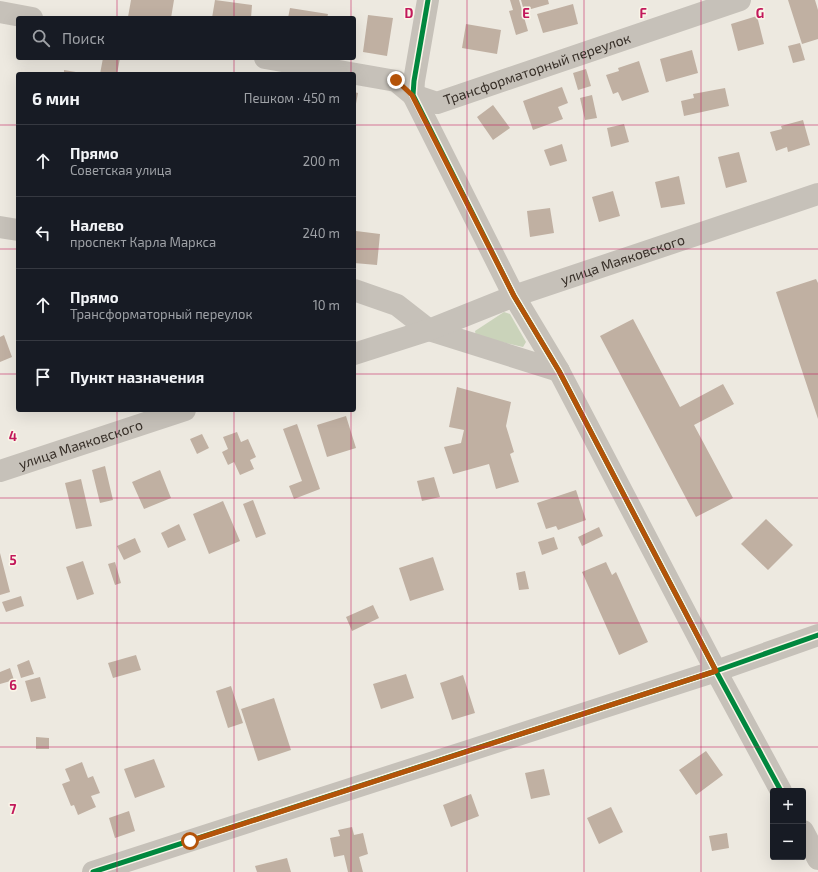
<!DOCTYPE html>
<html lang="ru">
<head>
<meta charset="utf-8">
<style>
  body { margin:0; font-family:"Exo 2",sans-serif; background:#20242c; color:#f1f3f6 }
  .controls { position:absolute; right:12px; bottom:12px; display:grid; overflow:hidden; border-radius:4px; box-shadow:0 4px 16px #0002 }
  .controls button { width:36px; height:36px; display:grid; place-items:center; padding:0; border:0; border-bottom:1px solid #363941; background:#171b24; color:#f1f3f6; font:20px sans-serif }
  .stop { position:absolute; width:12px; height:12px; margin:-9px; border:3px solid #b45309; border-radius:50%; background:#fff }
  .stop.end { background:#b45309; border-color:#fff; box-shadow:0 1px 4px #0008 }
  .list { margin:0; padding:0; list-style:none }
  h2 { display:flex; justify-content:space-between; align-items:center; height:52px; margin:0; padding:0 16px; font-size:17px }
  h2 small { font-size:13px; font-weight:400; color:#9ea1a6 }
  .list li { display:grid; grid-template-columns:26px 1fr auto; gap:12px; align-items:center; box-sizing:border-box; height:72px; padding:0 16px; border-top:1px solid #363941 }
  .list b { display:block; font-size:15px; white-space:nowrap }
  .list p { margin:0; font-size:13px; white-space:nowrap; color:#9ea1a6 }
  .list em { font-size:13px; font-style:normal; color:#9ea1a6 }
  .icon { flex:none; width:22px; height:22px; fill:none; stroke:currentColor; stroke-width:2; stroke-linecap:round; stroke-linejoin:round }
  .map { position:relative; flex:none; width:818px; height:872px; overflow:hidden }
  .search { position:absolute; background:#171b24; box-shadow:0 4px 16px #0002; left:16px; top:16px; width:340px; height:44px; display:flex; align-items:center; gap:10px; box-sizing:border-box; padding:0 14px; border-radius:4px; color:#9ea1a6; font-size:15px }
  .panel { position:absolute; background:#171b24; box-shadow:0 4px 16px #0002; left:16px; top:72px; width:340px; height:340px; border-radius:4px }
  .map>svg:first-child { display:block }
  .green { fill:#cad3ba }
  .building { fill:#c0b0a2 }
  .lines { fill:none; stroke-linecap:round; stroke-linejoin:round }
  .minor { stroke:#c6c1b9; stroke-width:22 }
  .cycleway-casing { stroke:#faf5e8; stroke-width:8 }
  .cycleway { stroke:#00873e; stroke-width:5 }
  .route { stroke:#b45309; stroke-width:5 }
  .grid { fill:none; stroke:#c2185b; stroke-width:1; stroke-opacity:0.55 }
  .labels { text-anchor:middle; stroke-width:3; stroke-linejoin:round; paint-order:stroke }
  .street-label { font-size:14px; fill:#372f28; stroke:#faf5e8 }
  .grid-label { font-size:13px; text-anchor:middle; font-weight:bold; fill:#c2185b; stroke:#faf5e8; stroke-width:3; stroke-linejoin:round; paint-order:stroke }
</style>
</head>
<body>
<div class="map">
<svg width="818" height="872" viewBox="0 0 818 872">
  <rect width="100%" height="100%" fill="#ede9e0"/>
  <path class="green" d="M504 312 510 314 526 342 523 347 476 336 475 331Z"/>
  <path class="building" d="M131 0H174L171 18H135L128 17Z
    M215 0 252 5 251 18H212Z
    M510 0H519L528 31 516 35 509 11 513 10Z
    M521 0H548L549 4 524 11Z
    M788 0H815L818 10V39L802 44Z
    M573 4 578 24 543 33 537 14Z
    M290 8 328 14 327 18H288Z
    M368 15 393 18 387 56 363 52Z
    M757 16 764 44 738 51 731 24Z
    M466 24 501 30 497 54 462 48Z
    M800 43 805 60 793 63 788 46Z
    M692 50 698 73 666 82 660 59Z
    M103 58H120L117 74H100Z
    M639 61 649 92 622 101 618 92 613 94 606 75 619 71 618 68Z
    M586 69 591 86 578 90 573 73Z
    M64 70 82 73V74H64Z
    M562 87 568 103 558 107 563 119 533 130 523 101Z
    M725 88 729 106 684 116 681 101 694 98 693 94Z
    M354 92 358 93 355 109H354Z
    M592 95 597 118 585 120 580 98Z
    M493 105 510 128 493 140 477 117Z
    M803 120 810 145 788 152 787 147 776 151 770 132 782 129 781 126Z
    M624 124 629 142 611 147 607 128Z
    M562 144 567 161 550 166 544 150Z
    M739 152 747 182 726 188 718 157Z
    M679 176 685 204 661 208 655 182Z
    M613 191 620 216 599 222 592 197Z
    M550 208 554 233 530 237 527 211Z
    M356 231 380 234 377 265 354 263V246Z
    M816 279 818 283V419L776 292Z
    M633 319 680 407 723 384 734 404 694 425 733 498 696 517 600 336Z
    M4 335 12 357 0 362V337Z
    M457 387 511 402 506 426 514 452 510 454 519 482 496 489 489 464 453 474 444 447 461 443 464 430 449 427Z
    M346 416 356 448 327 457 317 425Z
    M297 424 320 489 294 499 289 486 302 481 283 429Z
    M237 432 241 442 248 439 256 457 250 460 254 469 240 475 234 462 228 465 222 452 228 449 223 437Z
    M202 434 209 448 197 454 190 439Z
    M105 466 113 500 100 503 92 470Z
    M160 470 171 498 144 509 132 482Z
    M434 477 440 497 422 501 417 481Z
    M81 479 92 526 76 529 65 483Z
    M576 490 586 520 558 530 556 526 546 529 537 503Z
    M253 500 266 534 256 538 243 504Z
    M223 501 240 541 209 554 193 514Z
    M766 519 793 545 768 570 741 544Z
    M179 524 186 540 168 548 161 533Z
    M599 527 603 536 582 546 578 537Z
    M554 537 558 549 542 555 538 542Z
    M135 538 141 552 124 560 117 546Z
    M0 553 10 592 0 595Z
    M433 557 444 590 410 601 399 568Z
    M83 561 94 594 77 600 66 567Z
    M115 562 121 583 115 585 108 564Z
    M606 562 612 575 616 572 648 642 619 655 582 572Z
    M525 571 529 589 519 590 516 573Z
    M21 596 24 606 6 612 2 602Z
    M373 605 379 618 352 631 346 617Z
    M136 655 141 670 113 678 108 663Z
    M29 660 34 674 21 678 17 665Z
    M10 668 14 680 0 684V672Z
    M406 674 414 698 381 709 373 684Z
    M463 675 475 713 452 720 440 683Z
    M40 677 46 698 31 702 25 681Z
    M231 686 243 723 228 728 216 691Z
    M274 698 291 750 258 761 241 709Z
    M36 737 49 738V749H36Z
    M706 751 723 775 696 795 679 770Z
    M154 759 165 787 135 798 124 769Z
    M82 762 88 778 93 776 100 793 91 796 96 807 78 815 74 805 71 806 62 784 70 781 65 769Z
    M544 769 550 795 531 799 525 773Z
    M471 794 479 816 451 827 443 805Z
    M611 807 623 832 599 844 587 818Z
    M129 811 135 831 115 838 109 818Z
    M352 827 354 835 363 833 368 854 359 857 363 872H348L344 855 334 857 330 838 340 836 338 830Z
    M727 833 729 848 712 851 709 836Z
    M287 858 291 872H257L255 866Z"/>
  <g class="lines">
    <g class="minor">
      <path d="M428 0 414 81 413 95 514 296 559 371 716 671 781 791"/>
      <path d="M0 12 32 18"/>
      <path id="s1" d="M265 58 396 81 413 95 437 103 740 0"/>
      <path d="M0 227 18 230"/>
      <path d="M354 290 397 305 429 330 559 371"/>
      <path id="s2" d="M354 354 429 330 514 296 818 194"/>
      <path id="s3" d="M0 471 185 410"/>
      <path d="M803 831 818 859"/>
      <path d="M93 872 716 671 818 635"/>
    </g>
    <defs>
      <path id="cycleway" d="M428 0 414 81 413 95 514 296 559 371 716 671 781 791
        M93 872 716 671 818 635"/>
    </defs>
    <use href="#cycleway" class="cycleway-casing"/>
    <use href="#cycleway" class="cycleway"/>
  </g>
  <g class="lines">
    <path class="route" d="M190 841 716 671 559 371 514 296 412 95 396 80"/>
  </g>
  <path class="grid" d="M117 0V18M234 0V18M351 0V18M467 0V872M584 0V872M701 0V872M117 58V74M234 58V74M351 58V74M0 125H18M354 125H818M0 249H18M354 249H818M0 374H18M354 374H818M117 410V872M234 410V872M351 410V872M0 498H818M0 623H818M0 747H818"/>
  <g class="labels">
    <g class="street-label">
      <text dy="5" stroke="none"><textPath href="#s1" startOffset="286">Трансформаторный переулок</textPath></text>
      <text dy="5" stroke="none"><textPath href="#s2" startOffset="285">улица Маяковского</textPath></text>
      <text dy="5" stroke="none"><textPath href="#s3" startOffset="85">улица Маяковского</textPath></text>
    </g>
  </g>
  <g class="grid-label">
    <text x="409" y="18">D</text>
    <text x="526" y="18">E</text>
    <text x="643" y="18">F</text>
    <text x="760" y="18">G</text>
    <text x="13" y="441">4</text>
    <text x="13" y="565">5</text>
    <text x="13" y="690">6</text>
    <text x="13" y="814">7</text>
  </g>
</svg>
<div class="controls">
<button>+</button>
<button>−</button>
</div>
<div class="stop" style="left:190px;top:841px"></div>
<div class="stop end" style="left:396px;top:80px"></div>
<div class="search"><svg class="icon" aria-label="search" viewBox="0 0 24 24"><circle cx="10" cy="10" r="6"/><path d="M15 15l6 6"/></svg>Поиск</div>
<section class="panel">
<h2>6 мин<small>Пешком · 450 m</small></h2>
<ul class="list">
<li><svg class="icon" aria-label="ahead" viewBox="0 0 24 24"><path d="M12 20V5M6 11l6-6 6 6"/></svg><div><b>Прямо</b><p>Советская улица</p></div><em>200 m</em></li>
<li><svg class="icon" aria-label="left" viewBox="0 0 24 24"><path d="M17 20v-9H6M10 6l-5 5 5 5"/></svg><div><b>Налево</b><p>проспект Карла Маркса</p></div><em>240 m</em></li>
<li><svg class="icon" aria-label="ahead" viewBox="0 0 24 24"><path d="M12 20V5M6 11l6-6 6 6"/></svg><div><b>Прямо</b><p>Трансформаторный переулок</p></div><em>10 m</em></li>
<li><svg class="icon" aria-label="arrive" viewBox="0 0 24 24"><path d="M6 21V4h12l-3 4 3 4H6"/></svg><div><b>Пункт назначения</b></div></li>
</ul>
</section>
</div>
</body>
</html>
